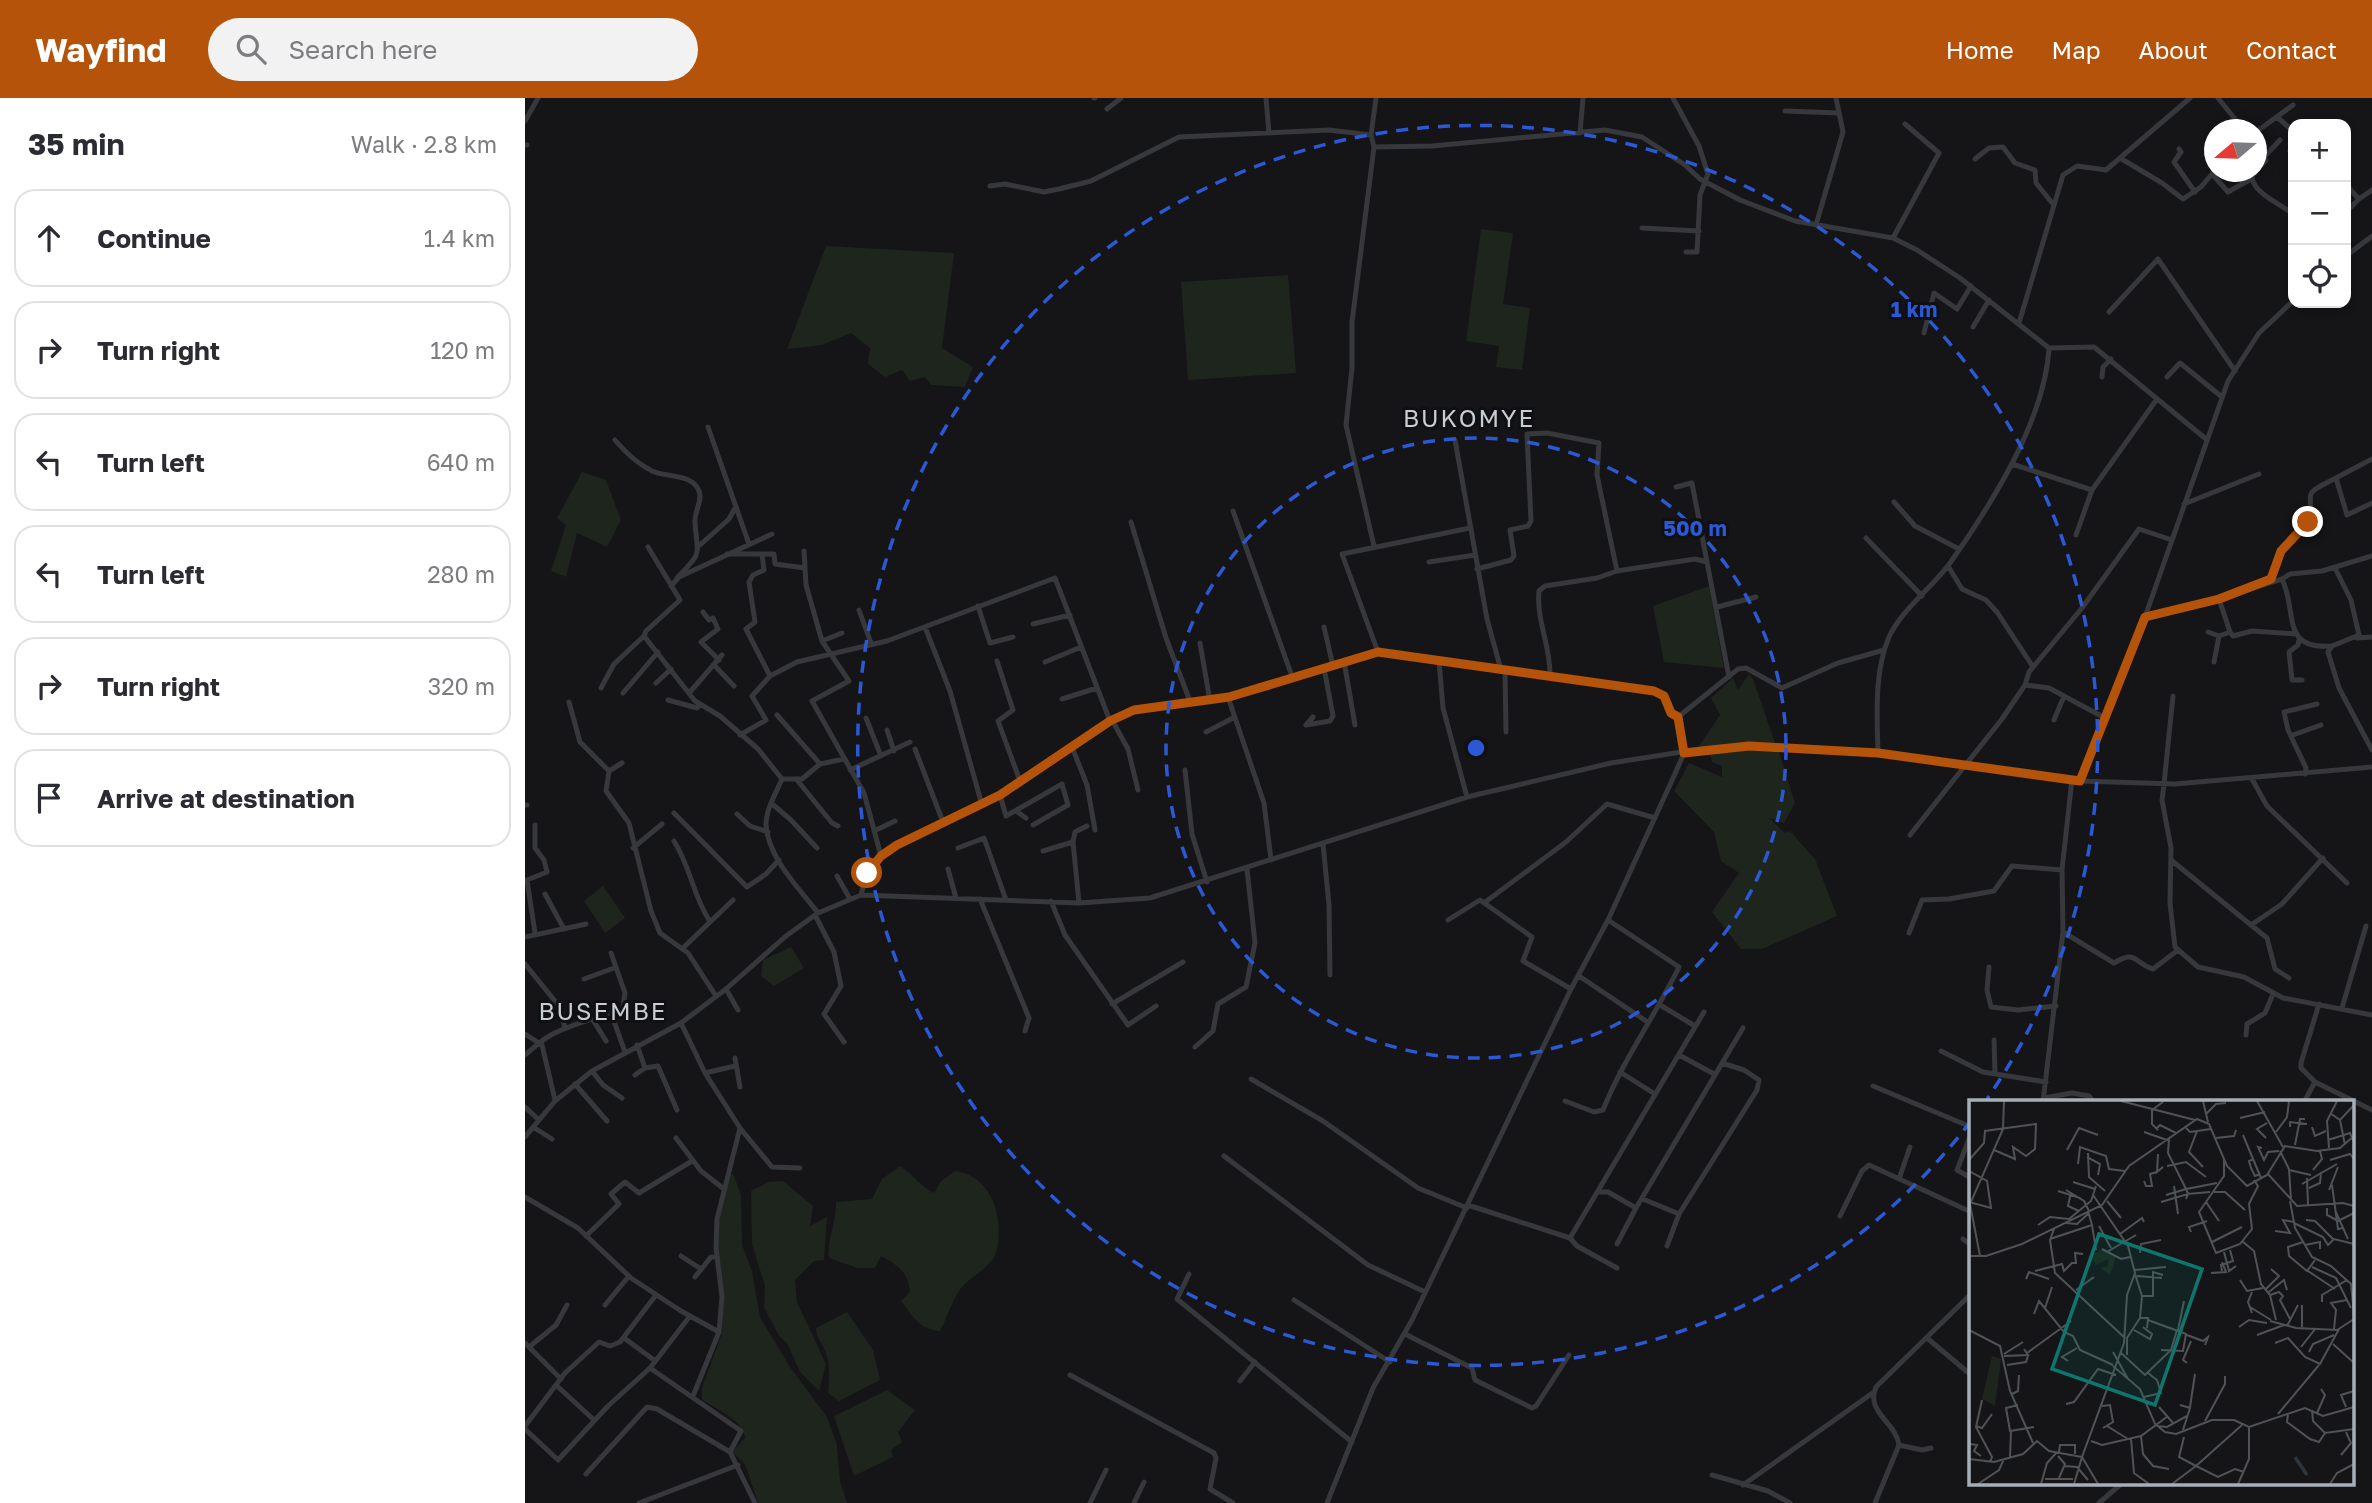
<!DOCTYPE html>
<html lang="en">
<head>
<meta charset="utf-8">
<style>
  body { margin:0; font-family:"Golos Text",sans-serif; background:#f2f2f3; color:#2b2b33 }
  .controls { position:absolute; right:21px; top:21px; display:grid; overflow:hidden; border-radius:14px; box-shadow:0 4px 10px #0003 }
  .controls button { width:63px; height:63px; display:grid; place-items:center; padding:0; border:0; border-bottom:2px solid #e1e1e2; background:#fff; color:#2b2b33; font:35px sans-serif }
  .compass { position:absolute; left:1679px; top:21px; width:63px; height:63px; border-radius:50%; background:#fff; box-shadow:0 4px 10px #0003; rotate:251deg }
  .stop { position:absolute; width:21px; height:21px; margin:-16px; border:5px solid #b45309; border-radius:50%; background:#fff }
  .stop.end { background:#b45309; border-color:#fff; box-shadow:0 2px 7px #0008 }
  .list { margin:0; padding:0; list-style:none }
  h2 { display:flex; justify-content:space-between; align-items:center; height:91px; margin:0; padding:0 28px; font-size:30px }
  h2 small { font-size:23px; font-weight:400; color:#7c7c81 }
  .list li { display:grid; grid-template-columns:46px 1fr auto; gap:21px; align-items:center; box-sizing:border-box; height:98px; margin:0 14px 14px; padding:0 14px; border:2px solid #e1e1e2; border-radius:21px }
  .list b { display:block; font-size:26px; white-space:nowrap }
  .list em { font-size:23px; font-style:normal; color:#7c7c81 }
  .icon { flex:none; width:38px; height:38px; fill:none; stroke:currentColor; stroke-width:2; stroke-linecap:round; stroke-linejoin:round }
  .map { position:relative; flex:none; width:1847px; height:1405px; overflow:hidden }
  header { display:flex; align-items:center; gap:42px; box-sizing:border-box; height:98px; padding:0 35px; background:#b45309; color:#fff }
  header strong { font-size:33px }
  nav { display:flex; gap:38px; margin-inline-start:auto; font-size:24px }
  .search { width:490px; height:63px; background:#f2f2f3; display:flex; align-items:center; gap:18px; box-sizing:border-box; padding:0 24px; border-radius:38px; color:#7c7c81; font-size:26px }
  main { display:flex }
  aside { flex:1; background:#fff }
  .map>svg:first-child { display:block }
  .green { fill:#1d251d }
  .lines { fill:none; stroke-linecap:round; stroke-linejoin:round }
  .minor { stroke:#36383c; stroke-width:5 }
  .route { stroke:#b45309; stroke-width:9 }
  .ring { fill:none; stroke:#2b58d5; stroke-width:3.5; stroke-dasharray:12 9 }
  .labels { text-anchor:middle; stroke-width:6; stroke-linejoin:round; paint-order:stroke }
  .quarter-label { font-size:24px; letter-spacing:2px; fill:#c8cdd4; stroke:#101012 }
  .inset-river { fill:none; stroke:#2b373c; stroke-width:3.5 }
  .inset-road { fill:none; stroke:#4f5357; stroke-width:2 }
  .view { fill:#0f766e; fill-opacity:0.15; stroke:#0f766e; stroke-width:3.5 }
  .inset-edge { fill:none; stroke:#a6afb8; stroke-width:3.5 }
  .centre { fill:#2b58d5; stroke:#101012; stroke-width:3.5 }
  .ring-label { font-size:21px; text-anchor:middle; font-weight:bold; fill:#2b58d5; stroke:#101012; stroke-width:6; stroke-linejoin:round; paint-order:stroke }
</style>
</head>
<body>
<header>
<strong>Wayfind</strong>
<div class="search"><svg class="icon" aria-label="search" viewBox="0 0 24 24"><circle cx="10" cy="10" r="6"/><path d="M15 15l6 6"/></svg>Search here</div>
<nav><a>Home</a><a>Map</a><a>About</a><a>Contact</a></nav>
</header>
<main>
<aside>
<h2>35 min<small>Walk · 2.8 km</small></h2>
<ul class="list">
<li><svg class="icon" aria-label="ahead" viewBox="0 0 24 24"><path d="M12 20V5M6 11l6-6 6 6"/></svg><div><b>Continue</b></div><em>1.4 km</em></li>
<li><svg class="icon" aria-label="right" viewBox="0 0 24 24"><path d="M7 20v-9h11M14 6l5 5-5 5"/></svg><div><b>Turn right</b></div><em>120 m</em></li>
<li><svg class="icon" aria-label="left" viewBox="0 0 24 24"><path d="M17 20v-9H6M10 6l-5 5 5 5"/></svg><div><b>Turn left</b></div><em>640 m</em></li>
<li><svg class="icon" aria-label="left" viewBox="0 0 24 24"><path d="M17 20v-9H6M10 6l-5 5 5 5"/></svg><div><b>Turn left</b></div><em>280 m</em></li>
<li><svg class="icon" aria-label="right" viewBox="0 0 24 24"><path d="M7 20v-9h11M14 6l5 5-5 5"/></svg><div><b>Turn right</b></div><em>320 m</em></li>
<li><svg class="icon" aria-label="arrive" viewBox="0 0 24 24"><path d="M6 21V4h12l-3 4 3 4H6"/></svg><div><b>Arrive at destination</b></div></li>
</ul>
</aside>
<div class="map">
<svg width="1847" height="1405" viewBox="0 0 1847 1405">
  <rect width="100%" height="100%" fill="#151517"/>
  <path class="green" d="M956 131 988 135 978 206 1005 210 997 272 971 269 974 248 941 243Z
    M301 148 429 155 417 250 448 269 440 289 406 287 400 279 385 283 377 272 360 279 343 266 345 250 326 235 297 247 262 251Z
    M763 177 771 275 663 282 656 184Z
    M57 374 81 382 96 422 82 449 52 435 41 479 26 473 41 427 32 420Z
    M1184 488 1199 570 1139 564 1128 508Z
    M1224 576 1228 581 1250 645 1174 648 1195 617 1186 600 1208 580 1213 592Z
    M1253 651 1270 705 1259 725 1244 720 1260 735 1265 733 1290 761 1312 818 1237 851H1216L1187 814 1214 775 1196 763 1189 734 1149 693 1164 665 1197 679V668L1187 664 1185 653Z
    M78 788 100 820 80 835 59 803Z
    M266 849 279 870 249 888 236 878 238 862Z
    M375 1068C388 1076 395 1088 409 1095L416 1083 430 1073C468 1078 480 1122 471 1155 466 1170 443 1179 434 1193 426 1205 422 1220 415 1233 392 1231 389 1218 376 1203L385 1194C383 1174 373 1167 356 1158L350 1170H333L304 1160C301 1144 312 1123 311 1104L347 1101 357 1081Z
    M202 1072 209 1078 216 1097 217 1147 227 1173 235 1219 265 1269 302 1319 312 1347 315 1383 322 1405H233L220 1366 207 1354 220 1340C218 1322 192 1311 177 1302V1290L197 1235 198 1197 191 1140Z
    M258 1083 288 1108 285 1128 302 1119 299 1162 289 1163 270 1182 272 1204 301 1266 294 1293 275 1274 262 1245 254 1238 239 1209 240 1188 227 1146 226 1093 244 1084Z
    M322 1214 348 1252 355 1282 314 1303 303 1295C304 1281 306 1267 300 1253 297 1244 291 1240 291 1230Z
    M362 1292 390 1312 373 1334 377 1344 366 1352 368 1359 329 1378 309 1318Z"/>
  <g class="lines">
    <path class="minor" d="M569 0H570
      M741 0 744 35
      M1148 0 1174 48 1183 76 1175 97 1172 154H1161
      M1693 0 1719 32
      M582 11 596 0
      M1260 13 1314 15
      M1752 19 1768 33
      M0 23 13 0
      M1731 34 1768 7
      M1055 35 1058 0
      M1731 46 1741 62 1727 78C1727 95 1756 106 1768 116
      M0 47H2
      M849 49 907 48 1080 32 1117 39 1160 67 1175 81 1215 102 1270 123 1368 140 1392 152 1435 180 1524 250C1520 322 1466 407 1425 465 1407 490 1377 511 1364 539 1349 574 1352 618 1353 655
      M1654 51 1656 54 1649 64 1670 94
      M1765 53 1768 55
      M1741 57 1755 42
      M1595 60 1637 85 1658 101 1676 89 1687 76 1703 94 1726 81
      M1450 61 1464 50 1478 49 1490 65 1510 72 1511 85 1528 106
      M1821 87 1834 101 1847 92
      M465 88 480 86 519 94 534 91 566 83 654 39 804 32 846 37
      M1821 114 1834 101
      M1291 127 1318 34 1311 0
      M1117 130 1174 133
      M1368 140 1414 55 1380 26
      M1821 158 1847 138
      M1584 214 1633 161 1710 273
      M1494 225 1538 77 1552 68 1581 72 1665 0
      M1448 229 1464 202
      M1399 235 1409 195 1432 211 1446 188
      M1524 250 1569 249 1681 341
      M1577 279 1578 269 1586 261
      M1642 279 1655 265 1697 299
      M183 329 224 446
      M90 342C100 354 113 366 127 373 142 380 167 375 174 393 178 403 169 414 170 424 172 459 179 452 152 480
      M930 342 962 521 976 572
      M1487 366 1567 392
      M1811 380 1847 361
      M1369 404 1390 428 1434 451
      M1659 406 1734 376
      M708 413 768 581
      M606 424 641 540 666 606
      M945 430 817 456 853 554 1129 593 1139 598 1146 615 1153 619 1213 571 1221 570 1257 590 1313 565 1359 552
      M1551 437 1567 392 1632 301
      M1341 440 1397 498
      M175 447 204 421 210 410
      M849 448 821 327 827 270V224L849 49 846 37 851 0
      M123 449 155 502 121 533 119 538 170 603 195 618 233 651 257 681C251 695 241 711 241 727 243 760 274 790 293 815
      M279 453 281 487 297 543 324 583 287 603 339 695 356 758
      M202 456H249L250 466 280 470
      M237 456 239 472 228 477 224 484 230 524 221 531 245 578 272 564 362 543 530 480 585 623
      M904 464 950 457
      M1182 464 1204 579
      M1423 468 1437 491 1461 502 1472 514 1508 569
      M1810 470 1826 502 1834 537 1807 548 1803 554 1814 590 1847 652
      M952 471 986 462 989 458 985 432 1003 428 1006 423 1002 336 1022 335 1074 345 1072 377 1092 473 1072 480 1020 488 1014 493C1011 522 1026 549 1025 578
      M1092 473 1170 461 1182 464 1167 385 1151 389
      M1738 485C1753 478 1749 466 1756 453 1762 443 1775 433 1783 424 1791 391 1773 399 1811 380L1822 417 1847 405
      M146 488 154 479 247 436
      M453 508 465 545 488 539
      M1192 509 1231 499
      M334 512 346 545
      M178 514 184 522 188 520 193 531 176 544 194 562
      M1620 519 1665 509 1757 481
      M508 526 545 517
      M400 529 425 593 457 707
      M799 529 808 568
      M1683 534 1694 538 1705 534 1694 501
      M1705 534 1708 538 1727 533 1771 536
      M1832 540 1847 539
      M1774 542 1773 547 1764 554 1767 582H1777
      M297 543 317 535
      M675 545 685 603
      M1807 548C1755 552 1773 515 1757 481L1765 476 1797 473 1847 458
      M472 563 488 612 473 623 495 683
      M819 563 830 627
      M914 563 918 610 942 699
      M520 564 556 549
      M1689 564 1694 538
      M189 567 209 588
      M980 573 981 634
      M131 585 146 571
      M1500 587 1524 590 1580 620
      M76 590 89 566 119 538
      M165 594 197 557
      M98 595 133 554
      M703 599 739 705 746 762
      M537 601 572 590
      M143 602 172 610 174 607
      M44 604 55 644 84 673
      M252 617 295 666
      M788 619 781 627 805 623 808 618 799 570
      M341 620 356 658
      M587 622 603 651 613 692
      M1529 622 1539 598
      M362 632 369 653
      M681 634 710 619
      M215 637 241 622 227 598 245 578
      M1768 637 1796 627
      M547 649 562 687 570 732
      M390 651 418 724
      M97 665 84 673 81 693 104 725 126 813 135 835 163 855 191 898
      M325 672 385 644
      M660 672 667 736 682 784
      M1780 676 1781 670 1763 632 1759 614 1792 606
      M257 681H277L295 666 319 661
      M1727 681 1742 708 1822 785
      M272 682 307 725 313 728
      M1555 683 1620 519 1703 283 1734 235 1768 203
      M1639 686 1637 702 1646 750 1645 805 1650 849 1673 869 1719 879 1758 900 1847 917
      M1639 686 1648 598
      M475 697 481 718 537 686 543 707 508 727
      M246 705 266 722 292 750
      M0 707H2
      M491 713 501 720
      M149 715 222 789 241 776 254 762
      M212 716 225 728 243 734
      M10 727V750L19 762 22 774 2 782 10 835
      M349 733 370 723
      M1385 737 1477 621 1500 587 1504 574 1557 510 1614 431 1647 442
      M149 743C165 768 168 797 184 822
      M798 746 804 807 805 877
      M108 750 137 726
      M433 750 459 740 481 802
      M518 753 548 744
      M1646 762 1726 827 1757 806 1798 760
      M423 771 431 800
      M312 778 325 801
      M20 796 39 831
      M336 797 342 775 356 758 372 747 475 697 585 623 609 612 685 603 742 590 853 554
      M455 801 504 920 500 933
      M526 803 540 837 603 927 631 908
      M554 805 548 744 550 734 562 728
      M959 805 1041 744 1082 706 1130 720
      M290 817 309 854 316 888 299 916 319 944
      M923 822 955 802 1007 839 998 863 1046 891
      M1726 827 1742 840 1750 871 1764 880
      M1538 834 1589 865C1612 851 1608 865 1628 871L1653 852
      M1384 835 1397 802 1424 801 1469 793 1487 768 1537 772
      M0 839 61 826
      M158 850 208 802
      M0 866 34 908 40 930
      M1464 869 1462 892 1466 909 1493 912 1531 908
      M1054 878 1121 923
      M59 881 89 870
      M201 891 213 912
      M587 906 658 864
      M1135 907 1170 928
      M1817 910 1841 828
      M86 915 100 954
      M68 922 81 943
      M156 925 180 975 215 1030 192 1121 191 1150 197 1199 194 1234 168 1298
      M0 936 17 947 30 1002
      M1721 937 1722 926 1740 915 1748 896
      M1469 942 1470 975
      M112 947 120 970
      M670 949 688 933 693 906 721 889 730 845 722 771
      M1416 953 1458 974 1521 984
      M0 957C8 950 17 942 26 937 47 925 75 920 98 910L100 895 86 855
      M1154 957 1189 976
      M210 960 215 989
      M67 973 78 987 97 1000
      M1095 974 1130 996
      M180 975 210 968
      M110 977 120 970 133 968 152 1012
      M726 981 798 1023 893 1090 942 1110
      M1790 984 1847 1012
      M50 986 82 1023
      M1348 988 1446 1029
      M1519 1000 1547 995 1564 998 1569 1004
      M1040 1003 1069 1014 1078 1012C1099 960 1130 918 1154 869L1083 822
      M1518 1004 1538 834 1537 772 1547 681
      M1779 1004 1790 984 1776 970V965L1794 906
      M0 1009 14 1022
      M8 1029 27 1041
      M215 1030 247 1069 275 1070
      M1446 1036 1432 1072 1446 1080
      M0 1039 30 1003 67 973 156 925 201 891 261 838 293 815 336 797 554 805 625 800 942 699 1086 665 1182 650 1224 647 1353 655 1555 683 1650 686 1847 669
      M151 1040 176 1073 199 1091
      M699 1058 843 1167 900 1194
      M1374 1081 1385 1049
      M1074 1094H1083L1111 1110
      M0 1099 53 1130 106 1180 156 1213 194 1234
      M1118 1101 1154 1116
      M943 1107 1045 1140 1052 1148 1092 1170
      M1315 1118 1337 1073 1344 1067 1446 1114
      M61 1138 94 1106 86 1096 100 1084 114 1095 167 1063
      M1045 1140 1179 914
      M1438 1141 1446 1147
      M1092 1146 1111 1110 1218 930
      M1142 1148 1154 1116 1232 992 1234 982 1219 972 1197 965
      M156 1158 176 1171
      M664 1176 652 1201 827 1344
      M170 1179 186 1159H192
      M769 1202 865 1264
      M80 1207 104 1178
      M880 1236 947 1270 950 1282 1007 1310 1011 1308 1044 1257
      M99 1240 129 1262
      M1402 1240 1446 1277
      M0 1245 36 1281
      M4 1249 31 1227 42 1207
      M125 1270 216 1333 205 1354 230 1405
      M545 1277 689 1355 691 1360 685 1391 708 1405
      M715 1283 730 1264
      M31 1287 69 1322
      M0 1328 40 1275 74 1244 85 1248 95 1244 131 1197
      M0 1331 33 1362 83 1308 125 1270 165 1218
      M1374 1347 1397 1352 1406 1350
      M61 1376 122 1309 132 1311 205 1354
      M1187 1377 1243 1393 1265 1405
      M1218 1387 1349 1294
      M114 1405 213 1367
      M565 1405 581 1372
      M609 1405 619 1384
      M802 1405 848 1290 887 1222 1046 891 1083 822 1149 678 1159 655 1153 619
      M1350 1405 1374 1347C1371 1324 1340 1314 1351 1289L1446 1196
      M1574 1405 1596 1386"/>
  </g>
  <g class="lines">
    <path class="route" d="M342 775 356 758 372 747 475 697 585 623 609 612 704 599 853 554 1129 593 1139 598 1146 615 1153 619 1159 655 1224 648 1353 655 1555 683 1620 519 1694 501 1746 481 1756 453 1783 424"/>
  </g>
  <g class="ring">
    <circle cx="951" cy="650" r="310"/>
    <path d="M1446 1023A620 620 0 1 1 1462 1001"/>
  </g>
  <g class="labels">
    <g class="quarter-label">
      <text x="944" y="329">BUKOMYE</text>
      <text x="78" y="922">BUSEMBE</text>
    </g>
  </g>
  <g transform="translate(1444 1002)">
    <rect width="385" height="385" fill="#151517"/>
    <path d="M133 149 147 157 141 175 132 168 139 166V159L127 165 121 156ZM23 256 32 259 26 306 13 299Z" fill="#1d251d"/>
    <path class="inset-river" d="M326 357 338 375"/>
    <path class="inset-road" d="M152 1 226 20M234 1 239 22M288 1 314 47M361 13 371 20 385 5M237 14 247 4 257 3M271 18 296 12M371 20 376 45M321 27V22L338 24M343 27 346 36 357 31M188 28 191 25 207 33M217 28 221 32 242 29M189 30 183 24V10L194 2M228 31 220 52 234 67M175 32 198 40M307 32 318 17 320 1M274 35 292 78M247 38 265 36 267 30M297 38 288 29 298 23M200 39 199 53 217 89 248 83M359 40 381 33 385 42M326 45 331 19H336M293 48 289 47 295 60 299 52 310 51M360 48 358 21 368 1M98 50 110 28 129 35M311 51 320 69 322 100M119 53 120 77 136 91M189 54 188 72 194 67M118 57 131 64 129 75M255 59V76L230 112 247 153 271 144 283 129 280 104 289 86 285 80M285 59 280 61 282 68 286 76 291 74M0 60 15 43 16 31 67 24 66 49 57 56 44 47 46 59 25 50M361 60 381 54 385 59M109 64 111 47 137 56 140 69 156 71M198 66 217 62 237 77M320 70 342 75M344 70 353 59 351 51M0 71 18 81 22 108 0 102M299 74 328 106 374 103 385 106M338 78 339 105M175 81 177 86H183L181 74 188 72M104 82 126 89M333 84 368 64M363 85 369 129 374 128M205 86 209 114M340 88 351 83 352 72M97 90 115 101 120 111M360 90 369 67M89 91 111 98M102 92 99 106 110 111M245 92H256L276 110M124 95 159 146 166 173 158 195 155 243 113 357 129 384M197 95 217 89 219 94 241 92M138 101 152 118M321 101 326 128 343 157 362 166 382 184 385 216M192 102 219 94 217 99M237 102 250 121M358 108V115L369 121 385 113M366 110 379 139M337 120 346 121 364 139M97 123 108 124 120 113M325 123 354 137 359 145 365 139 385 144M69 125 81 117 100 119 122 101 127 86M123 125 127 150M130 126 142 148M85 129 81 140 86 173 156 238M306 131 321 133 314 120 325 122M222 132 220 127 238 121M151 134 173 118 175 122M81 139 123 125 119 111M273 141 285 151 292 184 301 195 307 220M243 142 273 127M334 142 319 147 320 156 338 171 346 160M336 145 351 142V149M133 149 152 159 161 157M138 152 167 135M255 152 260 171 267 166M171 153 172 144 192 140M0 156H17L53 144 133 105 160 66 228 19 240 24 258 66 278 86 298 75 316 46 348 51 371 48 385 36M11 156 1 104 34 29 35 1M102 163H107L106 153 114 154M343 167 367 178 382 208M166 170 197 167M66 171 93 164 95 171 103 163M253 171 252 165 264 161 261 150M339 171 366 189M242 173 257 172 253 162M166 174 173 196 171 218M168 176 193 178M57 179 60 172 80 179M271 180 278 191 294 188M297 189 310 176 302 169M107 190 125 177M283 192 279 202 283 213M300 192 315 180 318 190M301 195 310 192 314 196 311 200 321 219M173 196H184V172L194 175M353 202V195L378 180M333 205V227M281 207 302 220M76 208 83 187M65 214 70 201 95 232 104 236 111 250 144 265M179 220 217 234 214 251 192 250M301 221 327 228 368 230 385 219M318 226 329 205M270 227 280 220 298 223M365 229 367 210 362 203 378 200M0 230 31 246 41 291 64 343M165 230 181 239 183 234 174 227M209 230 215 201M218 235 234 241 239 237 236 245M288 235 315 225M306 243 319 238 336 257 351 264 370 229M364 244 384 262M332 247 347 228M144 252 159 279M151 252 176 275 202 250 208 230M340 252 344 244 365 235M58 253 102 221M35 254 54 242M158 255V238L171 218H179L178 228M35 256 59 255 55 249M99 261 93 257 108 248M218 263 214 260 222 241M38 265 57 262 59 256M144 266 171 289 186 324 196 332 207 334 243 320H265L280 327 336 308 354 316 385 307M43 294 49 291 50 275M175 297 192 293 188 280 179 273M13 300 7 327 23 357 21 362M97 304 105 302 129 269 147 275M49 305 37 308 41 331 65 327M211 305 221 308 214 330M133 306 141 305 144 322 134 328M190 307 205 324M221 307 226 274M377 307 372 295 385 291M343 310 344 321 356 333 385 329M348 313 356 295 352 289M309 314 350 265M319 314 318 322 341 339 350 342 356 333M236 321 256 284V276M273 325 227 366 249 377 266 369 275 372M7 326 13 328 23 314M138 326 159 339M188 326 198 327 218 316M172 336 174 354 184 366 200 369M162 339 165 373 180 384M122 341 133 345 172 336 199 316M1 344 8 345 5 351 12 356M90 352 91 345H106V354M372 355 382 343 377 332M89 356 96 364 90 378M41 357 42 331M0 359 25 362 54 354 68 341 80 351 113 357 105 384M95 366 108 367 119 380M76 379H104M9 384 30 370 35 359M72 384 78 363 88 352M203 384 227 366 210 357 215 337M269 384 280 359V327M361 384 368 373 385 364"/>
    <path class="view" d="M130 134 233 169 186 305 83 269Z"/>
    <rect width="385" height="385" class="inset-edge"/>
  </g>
  <circle cx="951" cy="650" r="10" class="centre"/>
  <g class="ring-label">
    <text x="1389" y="219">1 km</text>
    <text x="1170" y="438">500 m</text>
  </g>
</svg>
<div class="controls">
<button>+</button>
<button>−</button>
<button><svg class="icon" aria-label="locate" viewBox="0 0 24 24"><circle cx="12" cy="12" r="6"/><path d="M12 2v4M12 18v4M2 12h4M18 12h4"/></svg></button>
</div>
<svg class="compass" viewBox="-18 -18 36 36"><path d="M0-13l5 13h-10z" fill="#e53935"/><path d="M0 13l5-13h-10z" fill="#7c7c81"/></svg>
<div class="stop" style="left:342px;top:775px"></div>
<div class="stop end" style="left:1783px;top:424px"></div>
</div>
</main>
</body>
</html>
